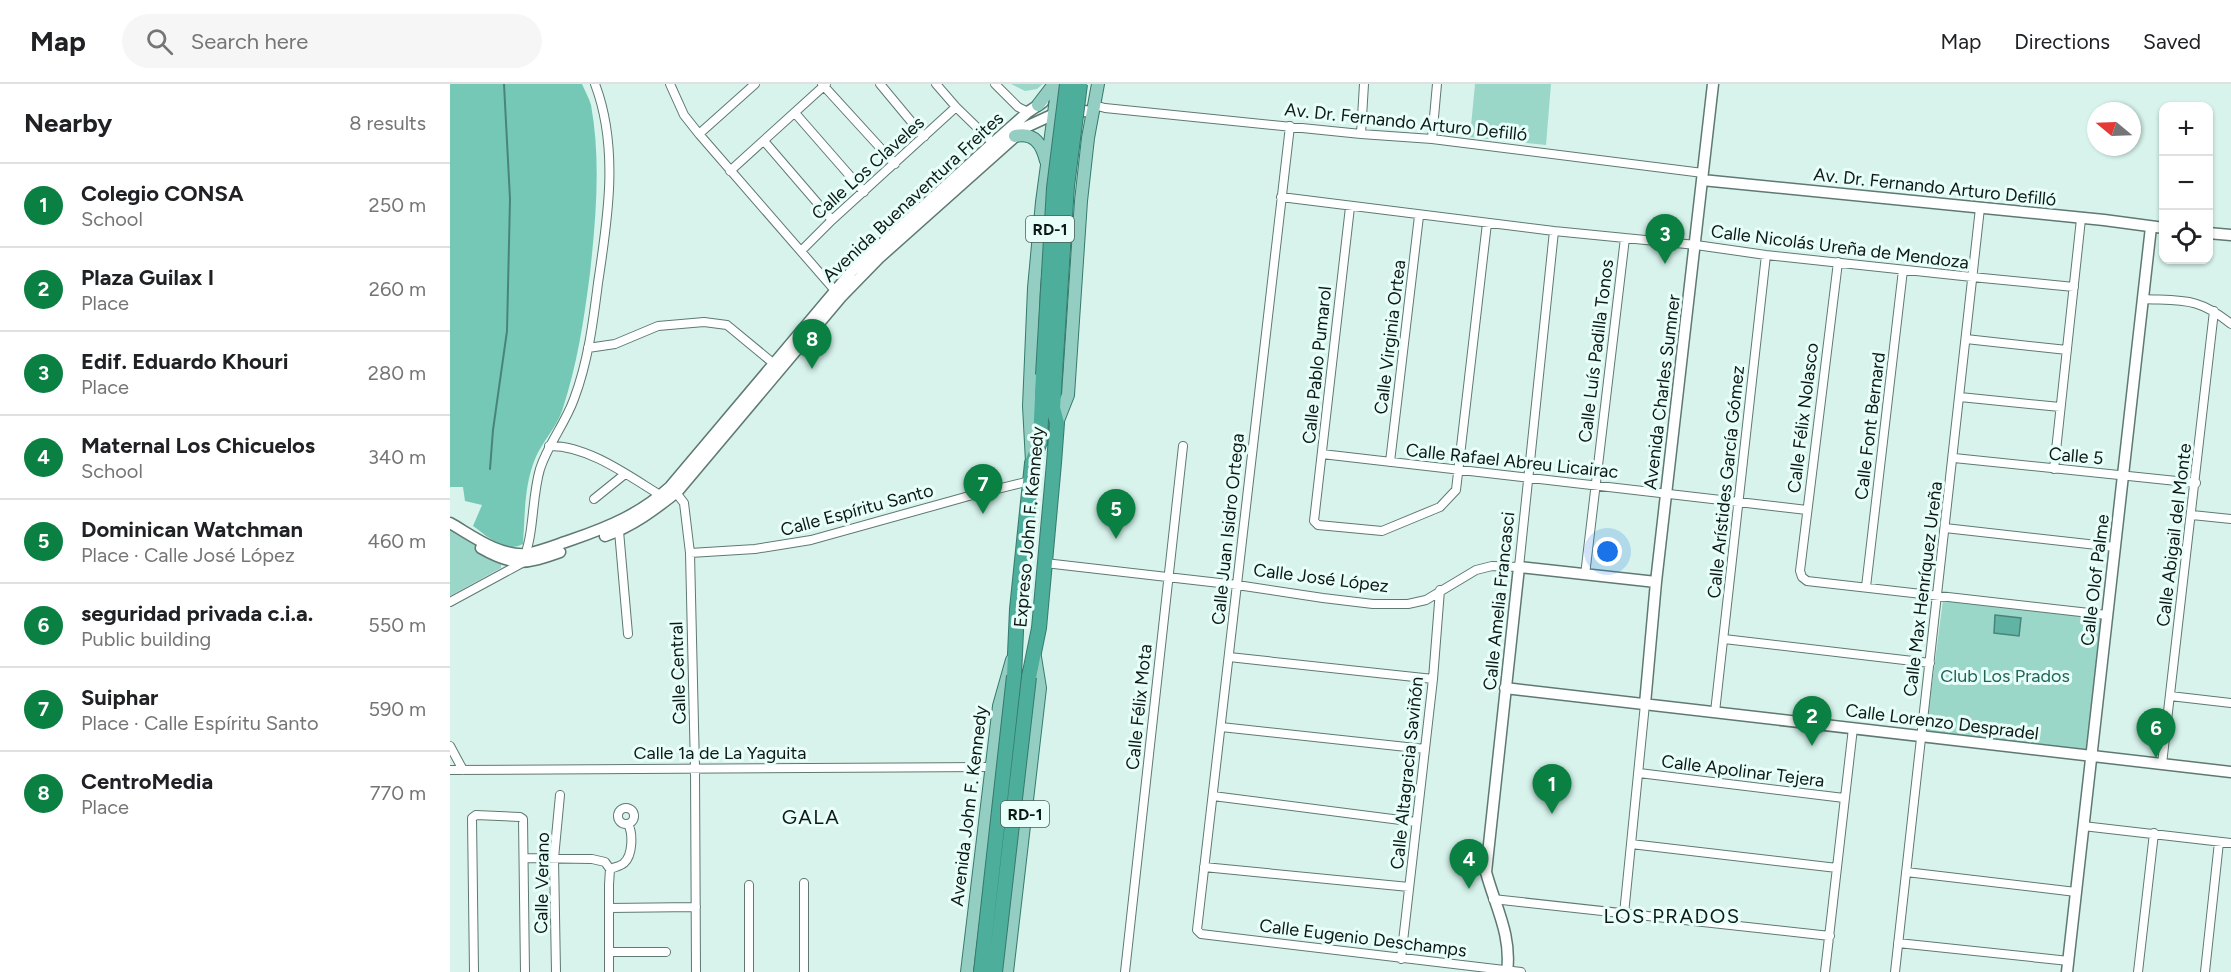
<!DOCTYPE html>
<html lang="en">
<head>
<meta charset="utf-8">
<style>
  body { margin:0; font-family:Figtree,sans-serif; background:#f6f6f6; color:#202124 }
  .controls { position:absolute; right:18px; top:18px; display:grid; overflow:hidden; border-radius:12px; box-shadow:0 2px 4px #0004 }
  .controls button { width:54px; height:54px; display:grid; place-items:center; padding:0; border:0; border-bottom:2px solid #e0e0e0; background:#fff; color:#202124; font:30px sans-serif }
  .compass { position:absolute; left:1637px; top:18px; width:54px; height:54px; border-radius:50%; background:#fff; box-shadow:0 2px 4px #0004; rotate:289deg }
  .you { position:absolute; left:1158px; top:468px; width:21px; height:21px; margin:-15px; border:4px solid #fff; border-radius:50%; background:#1a73e8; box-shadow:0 0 0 9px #1a73e833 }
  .badge { display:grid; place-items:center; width:39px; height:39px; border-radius:50%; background:#0b8043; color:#fff; font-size:20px; font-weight:700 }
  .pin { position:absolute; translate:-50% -50px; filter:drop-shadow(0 2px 3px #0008) }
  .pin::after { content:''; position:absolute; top:32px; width:21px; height:18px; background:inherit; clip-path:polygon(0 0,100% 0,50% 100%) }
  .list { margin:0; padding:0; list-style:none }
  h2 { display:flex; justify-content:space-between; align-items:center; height:78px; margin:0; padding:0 24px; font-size:26px }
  h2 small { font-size:20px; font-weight:400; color:#757577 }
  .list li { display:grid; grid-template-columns:39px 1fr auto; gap:18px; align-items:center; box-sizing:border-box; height:84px; padding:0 24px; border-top:2px solid #e0e0e0 }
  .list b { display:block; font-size:22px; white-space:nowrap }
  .list p { margin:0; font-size:20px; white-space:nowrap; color:#757577 }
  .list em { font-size:20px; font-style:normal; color:#757577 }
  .icon { flex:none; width:33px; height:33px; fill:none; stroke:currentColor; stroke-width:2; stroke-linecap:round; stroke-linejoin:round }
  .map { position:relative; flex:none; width:1781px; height:888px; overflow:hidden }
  header { display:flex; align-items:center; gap:36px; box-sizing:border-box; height:84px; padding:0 30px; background:#fff; border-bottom:2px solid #e0e0e0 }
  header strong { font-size:28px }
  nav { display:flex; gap:33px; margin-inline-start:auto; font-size:21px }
  .search { width:420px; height:54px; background:#f6f6f6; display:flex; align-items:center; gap:15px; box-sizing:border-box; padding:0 21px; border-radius:33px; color:#757577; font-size:22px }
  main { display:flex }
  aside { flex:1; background:#fff }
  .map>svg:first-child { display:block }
  .green { fill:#9ad7c9 }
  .forest { fill:#76c8b6 }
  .water { fill:#61b4a3; stroke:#488578; stroke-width:1.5 }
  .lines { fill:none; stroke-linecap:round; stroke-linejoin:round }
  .stream { stroke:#488578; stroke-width:2 }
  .street-casing { stroke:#5f7972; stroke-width:10 }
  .secondary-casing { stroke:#5f7972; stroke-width:13 }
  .primary-casing { stroke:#367a6c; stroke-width:14 }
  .highway-casing { stroke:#367a6c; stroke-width:16 }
  .street { stroke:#fff; stroke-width:8 }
  .secondary { stroke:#fff; stroke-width:10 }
  .primary { stroke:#94cec3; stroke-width:12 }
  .highway { stroke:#4cae9b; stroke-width:14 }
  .highway-bridge-casing { stroke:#367a6c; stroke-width:16; stroke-linecap:butt }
  .highway-bridge { stroke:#4cae9b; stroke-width:14 }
  .labels { text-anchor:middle; stroke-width:6; stroke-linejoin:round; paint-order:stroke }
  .shield { fill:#e8fff9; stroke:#4f5d59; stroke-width:1.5 }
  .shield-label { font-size:16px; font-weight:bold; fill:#0e1815 }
  .street-label { font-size:18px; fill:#0e1815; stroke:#e8fff9 }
  .park-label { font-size:18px; fill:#1f6256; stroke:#e8fff9 }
  .neighbourhood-label { font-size:20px; letter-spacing:1.5px; fill:#0e1815; stroke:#e8fff9 }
</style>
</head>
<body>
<header>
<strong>Map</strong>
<div class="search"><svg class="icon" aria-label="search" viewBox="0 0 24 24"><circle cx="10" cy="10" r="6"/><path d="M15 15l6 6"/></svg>Search here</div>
<nav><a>Map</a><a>Directions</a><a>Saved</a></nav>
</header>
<main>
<aside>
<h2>Nearby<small>8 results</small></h2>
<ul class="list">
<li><span class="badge">1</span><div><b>Colegio CONSA</b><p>School</p></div><em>250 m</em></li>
<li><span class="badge">2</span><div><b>Plaza Guilax I</b><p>Place</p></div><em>260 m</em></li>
<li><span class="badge">3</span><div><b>Edif. Eduardo Khouri</b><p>Place</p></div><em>280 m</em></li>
<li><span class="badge">4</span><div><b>Maternal Los Chicuelos</b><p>School</p></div><em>340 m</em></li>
<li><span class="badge">5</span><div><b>Dominican Watchman</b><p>Place · Calle José López</p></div><em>460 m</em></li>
<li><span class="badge">6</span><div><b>seguridad privada c.i.a.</b><p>Public building</p></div><em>550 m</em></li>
<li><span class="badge">7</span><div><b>Suiphar</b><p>Place · Calle Espíritu Santo</p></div><em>590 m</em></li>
<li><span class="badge">8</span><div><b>CentroMedia</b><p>Place</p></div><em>770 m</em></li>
</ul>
</aside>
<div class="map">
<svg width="1781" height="888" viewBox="0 0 1781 888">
  <rect width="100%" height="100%" fill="#d7f3ec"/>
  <path class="green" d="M561 0H593L587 5 575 7Z
    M1025 0H1101L1096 61 1020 53Z
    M0 446 51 476V484L0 512Z
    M1493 516 1654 534 1638 669 1475 653Z"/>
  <path class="forest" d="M0 0H132C135 7 139 14 141 21 151 76 146 134 140 189 134 236 127 282 112 327 106 344 92 358 85 375 74 402 75 431 73 460 55 470 37 452 23 442L32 421 15 417 13 403H0Z"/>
  <path class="water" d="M1545 531 1571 534 1569 552 1544 549Z"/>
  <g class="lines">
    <path class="stream" d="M40 385 43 346 57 247 60 115 54 0"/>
    <defs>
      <path id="street" d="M220 0 234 31 249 50 388 210
        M372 0 445 80
        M430 0 474 53
        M486 0 506 23 543 59
        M545 0 568 23 578 28
        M644 21 655 24 911 50 982 55 1253 89
        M345 29 414 108
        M840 42 747 846 751 850 1071 888
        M249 50 305 0
        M911 50 914 0
        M982 55 987 0
        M314 57 382 136
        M280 87 376 0
        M831 113 1104 147 1246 161 1316 171 1522 193 1624 203
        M900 123 864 437 868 441 932 447 990 423 1006 406 1037 139
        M351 167 382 136 506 23
        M1388 178 1350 487 1352 493 1357 497 1657 531
        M1693 215C1733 217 1748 213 1781 240
        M1516 255 1617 266
        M138 264 165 260 208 242 254 238 277 241 323 279
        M1510 313 1610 323
        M99 362C137 361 179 392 210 411
        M872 370 1357 426
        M1504 374 1746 399
        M940 378 969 132
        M1604 385 1631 135
        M224 406 234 419 240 469 245 684 246 888
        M144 415 175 390
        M1742 431 1781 435
        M1495 444 1665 463
        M169 447 178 550
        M240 469 305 465 361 456 519 412 580 397
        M595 479 787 501 873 514 923 520H958L976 516 1026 486 1042 482 1069 483 1104 147
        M1135 491 1175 154
        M1416 503 1453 186
        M0 518 72 479C85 450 81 416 90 385 98 360 115 340 124 315 138 278 143 239 148 199 158 134 169 63 145 0
        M1274 555 1480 579
        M779 573 983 595
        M1720 612 1781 619
        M1265 628 1316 171
        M771 643 975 665
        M0 662 13 686
        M1712 680 1764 227
        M0 686 541 683
        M1189 689 1394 714
        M763 712 966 738
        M168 732a8 8 0 1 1 16 0a8 8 0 1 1-16 0Z
        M1633 742 1781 759
        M1181 760 1387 784
        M74 774 142 775 155 778 160 785C165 783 171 782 174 779 183 771 183 749 178 740
        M754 783 959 803
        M1456 788 1626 808
        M354 799V888
        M1043 815 1380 852
        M159 824 246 823
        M1174 830 1195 620
        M1448 859 1619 877
        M159 868H216
        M951 875 983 595 990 506
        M24 888 22 734 26 731 70 733 73 735 75 888
        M106 888 104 774 110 711
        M159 888V801L160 785
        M299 888V801
        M675 888 733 362
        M1375 888 1403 644
        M1445 888 1530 124
        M1688 888 1704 749
        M1755 888 1769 758"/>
      <path id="secondary" d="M1252 96 1654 136 1714 144
        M1758 149 1781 151
        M0 439C23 452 48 472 76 470 92 467 106 461 121 456 159 443 190 430 220 403L402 187 543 59 578 28 593 18
        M155 452C183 442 204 426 227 408L391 213 429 174 576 43 615 25 643 28
        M31 464C64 483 76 480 110 468
        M1055 604 1781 688
        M1195 620 1206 498 1263 0
        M1057 888C1062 851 1045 822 1036 788L1069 483 1206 498
        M1617 888 1701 143"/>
      <path id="primary" d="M588 21 604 0
        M565 52C584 48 592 60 596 77
        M607 339 618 311 631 117 638 54 648 0
        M582 378 579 322 584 204 592 118 608 0
        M517 888 549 622 562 576
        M557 888 590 604 585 573"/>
      <path id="highway" d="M564 592 567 525 582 379 590 358 593 291
        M579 593 589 544 604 379 607 339 603 324 605 289"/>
    </defs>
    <use href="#street" class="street-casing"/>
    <use href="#secondary" class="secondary-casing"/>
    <use href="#primary" class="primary-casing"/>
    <use href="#highway" class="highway-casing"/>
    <use href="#street" class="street"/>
    <use href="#secondary" class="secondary"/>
    <use href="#primary" class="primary"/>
    <use href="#highway" class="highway"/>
    <defs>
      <path id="highway-bridge" d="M605 289 617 102 630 0
        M593 291 604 104 617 0
        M531 888 564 592
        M545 888 579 593"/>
    </defs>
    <use href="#highway-bridge" class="highway-bridge-casing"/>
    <use href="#highway-bridge" class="highway-bridge"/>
  </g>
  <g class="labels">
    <g class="shield">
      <rect x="576" y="132" width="48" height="26" rx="4.5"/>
      <rect x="551" y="717" width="48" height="26" rx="4.5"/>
    </g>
    <g class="shield-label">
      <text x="600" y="151">RD-1</text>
      <text x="575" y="736">RD-1</text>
    </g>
    <g class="street-label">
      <text transform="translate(956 38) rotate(6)" y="6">Av. Dr. Fernando Arturo Defilló</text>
      <text transform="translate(418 84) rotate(-42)" y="6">Calle Los Claveles</text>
      <text transform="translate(1485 103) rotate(6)" y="6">Av. Dr. Fernando Arturo Defilló</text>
      <text transform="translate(463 113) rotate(-43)" y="6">Avenida Buenaventura Freites</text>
      <text transform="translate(1390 163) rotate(7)" y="6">Calle Nicolás Ureña de Mendoza</text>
      <text transform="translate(940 253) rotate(-83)" y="6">Calle Virginia Ortea</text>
      <text transform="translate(1146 267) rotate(-83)" y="6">Calle Luís Padilla Tonos</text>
      <text transform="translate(867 281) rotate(-84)" y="6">Calle Pablo Pumarol</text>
      <text transform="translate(1212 308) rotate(-83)" y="6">Avenida Charles Sumner</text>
      <text transform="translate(1353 334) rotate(-83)" y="6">Calle Félix Nolasco</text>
      <text transform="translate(1420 342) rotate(-83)" y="6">Calle Font Bernard</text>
      <text transform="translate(1626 372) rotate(5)" y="6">Calle 5</text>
      <text transform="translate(1062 377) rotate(6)" y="6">Calle Rafael Abreu Licairac</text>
      <text transform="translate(1276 398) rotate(-84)" y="6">Calle Arístides García Gómez</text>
      <text transform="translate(407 426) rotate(-15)" y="6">Calle Espíritu Santo</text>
      <text transform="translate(579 443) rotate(-85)" y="6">Expreso John F. Kennedy</text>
      <text transform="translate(778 445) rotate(-84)" y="6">Calle Juan Isidro Ortega</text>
      <text transform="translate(1724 451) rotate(-83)" y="6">Calle Abigail del Monte</text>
      <text transform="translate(871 494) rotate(7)" y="6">Calle José López</text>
      <text transform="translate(1645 496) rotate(-83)" y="6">Calle Olof Palme</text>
      <text transform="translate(1473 505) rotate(-83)" y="6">Calle Max Henríquez Ureña</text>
      <text transform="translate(1049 517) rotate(-84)" y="6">Calle Amelia Francasci</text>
      <text transform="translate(228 589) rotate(-92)" y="6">Calle Central</text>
      <text transform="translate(689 623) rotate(-84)" y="6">Calle Félix Mota</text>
      <text transform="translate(1492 638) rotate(7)" y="6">Calle Lorenzo Despradel</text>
      <text x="270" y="675">Calle 1a de La Yaguita</text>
      <text transform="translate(1293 687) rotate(7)" y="6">Calle Apolinar Tejera</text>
      <text transform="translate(957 689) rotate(-84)" y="6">Calle Altagracia Saviñón</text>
      <text transform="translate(519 722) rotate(-83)" y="6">Avenida John F. Kennedy</text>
      <text transform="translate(92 799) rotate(-89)" y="6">Calle Verano</text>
      <text transform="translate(913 854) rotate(7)" y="6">Calle Eugenio Deschamps</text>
    </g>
    <g class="park-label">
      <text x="1555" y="598">Club Los Prados</text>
    </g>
    <g class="neighbourhood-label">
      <text x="361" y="740">GALA</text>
      <text x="1222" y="839">LOS PRADOS</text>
    </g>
  </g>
</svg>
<div class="controls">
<button>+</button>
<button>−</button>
<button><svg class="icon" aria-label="locate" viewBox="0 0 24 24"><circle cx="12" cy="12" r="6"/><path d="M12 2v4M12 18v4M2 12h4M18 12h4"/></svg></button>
</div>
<svg class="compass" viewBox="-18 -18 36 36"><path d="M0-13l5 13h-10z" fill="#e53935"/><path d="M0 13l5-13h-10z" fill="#757577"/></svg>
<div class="you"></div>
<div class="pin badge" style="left:1102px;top:730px">1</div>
<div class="pin badge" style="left:1362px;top:662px">2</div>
<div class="pin badge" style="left:1215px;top:180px">3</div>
<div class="pin badge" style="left:1019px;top:805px">4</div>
<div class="pin badge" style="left:666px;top:455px">5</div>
<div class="pin badge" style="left:1706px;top:674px">6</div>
<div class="pin badge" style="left:533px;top:430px">7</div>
<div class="pin badge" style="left:362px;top:285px">8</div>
</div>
</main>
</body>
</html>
